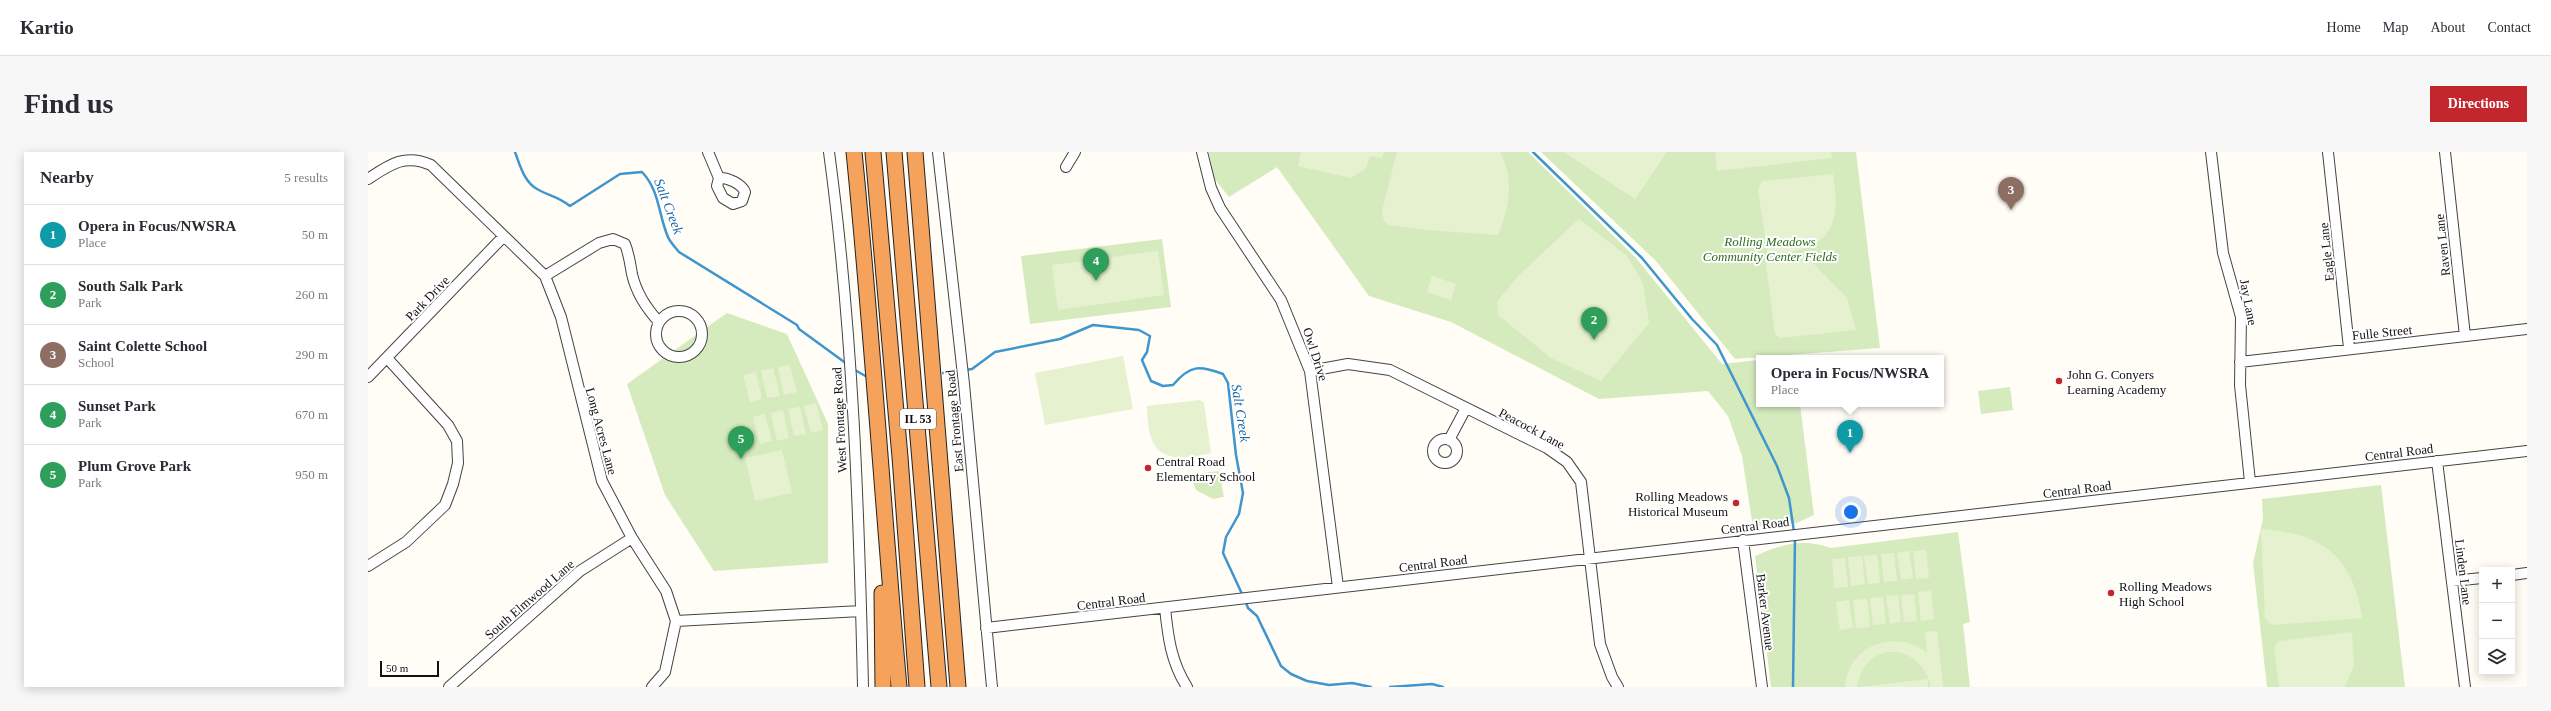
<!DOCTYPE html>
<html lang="en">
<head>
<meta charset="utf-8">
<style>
  body { margin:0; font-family:"Times New Roman",serif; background:#f7f7f7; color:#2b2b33 }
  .controls { position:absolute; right:12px; bottom:12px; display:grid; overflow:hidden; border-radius:0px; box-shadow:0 2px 10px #0003 }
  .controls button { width:36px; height:36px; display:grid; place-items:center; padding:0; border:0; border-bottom:1px solid #e1e1e2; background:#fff; color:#2b2b33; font:20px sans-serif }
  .scale { position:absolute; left:12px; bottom:10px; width:59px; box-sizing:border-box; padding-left:4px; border:2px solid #111; border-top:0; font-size:11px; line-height:14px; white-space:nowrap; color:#111; -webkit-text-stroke:3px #fff; paint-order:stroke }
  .you { position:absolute; left:1483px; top:360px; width:14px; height:14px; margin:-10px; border:3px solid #fff; border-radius:50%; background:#1a73e8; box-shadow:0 0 0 6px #1a73e833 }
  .badge { display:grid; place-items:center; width:26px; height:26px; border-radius:50%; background:#c4262e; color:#fff; font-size:13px; font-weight:700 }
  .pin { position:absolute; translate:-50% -33px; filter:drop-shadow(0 1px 2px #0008) }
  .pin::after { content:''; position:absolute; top:21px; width:14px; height:12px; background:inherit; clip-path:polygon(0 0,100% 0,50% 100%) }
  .popup { position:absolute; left:1388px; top:203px; width:188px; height:52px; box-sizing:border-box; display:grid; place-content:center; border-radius:0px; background:#fff; filter:drop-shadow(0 1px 3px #0005); font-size:13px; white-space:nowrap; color:#7c7c81 }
  .popup b { font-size:15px; color:#2b2b33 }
  .popup::after { content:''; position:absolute; left:50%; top:100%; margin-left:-8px; border:8px solid transparent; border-top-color:#fff }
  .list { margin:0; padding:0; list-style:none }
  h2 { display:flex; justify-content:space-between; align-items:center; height:52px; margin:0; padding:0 16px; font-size:17px }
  h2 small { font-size:13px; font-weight:400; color:#7c7c81 }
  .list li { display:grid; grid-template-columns:26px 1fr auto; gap:12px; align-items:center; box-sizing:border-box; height:60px; padding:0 16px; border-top:1px solid #e1e1e2 }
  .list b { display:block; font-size:15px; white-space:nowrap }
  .list p { margin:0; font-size:13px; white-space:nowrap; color:#7c7c81 }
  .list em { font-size:13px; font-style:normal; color:#7c7c81 }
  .icon { flex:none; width:22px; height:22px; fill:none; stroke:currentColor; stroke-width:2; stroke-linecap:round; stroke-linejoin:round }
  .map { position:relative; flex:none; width:2159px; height:535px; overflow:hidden; border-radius:0px }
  header { display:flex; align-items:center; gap:24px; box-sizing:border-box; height:56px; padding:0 20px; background:#fff; border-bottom:1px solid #e1e1e2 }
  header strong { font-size:19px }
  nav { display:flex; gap:22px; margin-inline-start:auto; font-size:14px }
  .intro { display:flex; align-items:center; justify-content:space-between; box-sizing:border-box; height:96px; padding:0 24px }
  h1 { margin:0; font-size:28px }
  .button { padding:10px 18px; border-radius:0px; background:#c4262e; color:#fff; font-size:14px; font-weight:700 }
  main { display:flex; gap:24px; padding:0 24px }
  aside { flex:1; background:#fff; border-radius:0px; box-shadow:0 2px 10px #0003 }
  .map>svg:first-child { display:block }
  .green { fill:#d5ebbd }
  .pitch { fill:#e6f2cf }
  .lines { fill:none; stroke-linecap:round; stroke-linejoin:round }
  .stream { stroke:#3f96cf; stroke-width:2.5 }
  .minor-casing { stroke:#444; stroke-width:12 }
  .highway-casing { stroke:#222; stroke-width:17 }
  .minor { stroke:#fff; stroke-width:10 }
  .highway { stroke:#f5a25d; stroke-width:15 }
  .poi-dot { fill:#c4262e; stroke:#fff; stroke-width:1.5 }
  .labels { text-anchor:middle; stroke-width:4; stroke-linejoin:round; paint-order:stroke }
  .shield { fill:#fff; stroke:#585858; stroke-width:1 }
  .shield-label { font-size:12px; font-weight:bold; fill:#111 }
  .park-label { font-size:13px; font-style:italic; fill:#2f6b1f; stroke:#fff }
  .street-label { font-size:13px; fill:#111; stroke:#fff }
  .poi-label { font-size:13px; fill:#111; stroke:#fff; text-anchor:start }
  .water-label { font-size:14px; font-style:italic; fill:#1768a6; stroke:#fff }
</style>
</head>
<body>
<header>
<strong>Kartio</strong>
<nav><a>Home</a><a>Map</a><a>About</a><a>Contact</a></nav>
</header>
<div class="intro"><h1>Find us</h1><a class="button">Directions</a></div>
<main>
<aside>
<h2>Nearby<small>5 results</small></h2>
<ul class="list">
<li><span class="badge" style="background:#0f9aa8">1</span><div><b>Opera in Focus/NWSRA</b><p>Place</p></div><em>50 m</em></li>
<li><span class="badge" style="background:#2e9e5b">2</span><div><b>South Salk Park</b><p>Park</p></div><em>260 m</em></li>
<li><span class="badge" style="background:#8d6e63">3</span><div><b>Saint Colette School</b><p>School</p></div><em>290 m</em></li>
<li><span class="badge" style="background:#2e9e5b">4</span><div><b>Sunset Park</b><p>Park</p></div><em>670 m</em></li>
<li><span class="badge" style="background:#2e9e5b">5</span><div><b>Plum Grove Park</b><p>Park</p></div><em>950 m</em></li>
</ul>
</aside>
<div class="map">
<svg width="2159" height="535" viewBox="0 0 2159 535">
  <rect width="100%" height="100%" fill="#fffdf5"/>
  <path class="green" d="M841 0H1160L1268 106 1354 212 1391 208V252H1432L1446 363 1429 371 1385 375 1374 304 1360 264 1340 239 1231 247 1083 170 1001 144 909 15 861 45 846 26Z
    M1173 0H1488L1512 196 1367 207 1288 109Z
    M794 87 803 155 662 172 653 104Z
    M359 161 419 182 460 272V411L346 419 297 343 259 232Z
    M1642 235 1645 258 1613 262 1610 239Z
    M851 319 856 345 845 347 828 338 823 326 827 322Z
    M2013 333 2037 535H1899L1885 411 1895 367 1894 347Z
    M1590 380 1602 470 1595 472 1602 535H1403L1387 404C1415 392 1434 386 1463 396Z"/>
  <path class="pitch" d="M933 0H1016L1014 6 1002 4 998 16 983 26 930 14Z
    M1029 0H1132C1147 27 1141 56 1130 83L1060 78 1020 73 1016 69 1014 59Z
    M1196 0H1299L1267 47Z
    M1347 0H1463L1464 6 1349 19Z
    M1465 22C1475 81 1458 97 1400 103L1390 38 1394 29Z
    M1211 67 1259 104 1275 131 1281 171 1233 229 1183 206 1130 163 1129 150 1149 125Z
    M790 99 796 143 690 158 684 113Z
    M1397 105H1410L1445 111 1479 146 1488 178 1412 186 1407 182Z
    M1064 124 1088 132 1083 148 1059 140Z
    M755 204 765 257 677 273 667 221Z
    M422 213 429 240 416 243 410 215Z
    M405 216 412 244 399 246 393 219Z
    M388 220 394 247 382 250 375 223Z
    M832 248 836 251 843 301C797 312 779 304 779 254Z
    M448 251 455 278 443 281 436 254Z
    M432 255 438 282 426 284 420 257Z
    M415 258 421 286 409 289 403 261Z
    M397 262 404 289 392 292 385 265Z
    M414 298 424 341 387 349 377 306Z
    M1893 377C1954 381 1985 404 1994 466L1904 473 1897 466Z
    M1558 398 1561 426 1548 427 1545 399Z
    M1541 399 1545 426 1533 428 1529 401Z
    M1526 401 1529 429 1516 430 1513 402Z
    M1509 403 1512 431 1500 432 1496 404Z
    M1494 404 1497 432 1483 434 1480 405Z
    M1477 406 1480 435 1466 436 1464 407Z
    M1563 439 1566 467 1553 469 1550 440Z
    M1546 442 1549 469 1536 470 1533 443Z
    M1530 443 1533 470 1522 472 1518 444Z
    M1515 445 1518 472 1505 473 1502 446Z
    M1499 447 1502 475 1488 476 1485 448Z
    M1481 448 1485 476 1472 478 1468 450Z
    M1569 479 1575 535H1563C1552 488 1496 488 1489 535H1477C1480 493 1528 476 1559 501L1557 480Z
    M1984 480 1986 513 1977 535H1911L1906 495 1911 489Z
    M1560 527V535H1494Z"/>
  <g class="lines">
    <path class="stream" d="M147 0C152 13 156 30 169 37 181 44 189 44 202 54L252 22 274 20C292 39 290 62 300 85 302 90 307 95 311 100L429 173 431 177 479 212
      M1165 0 1274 106 1324 167 1349 193 1409 314 1421 346 1426 380
      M485 217 501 226
      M597 218 604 217 627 200 692 187 725 173 771 178 782 184 779 200 774 208 783 229 795 234 805 233C822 213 831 213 855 222L860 231 868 303 875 341 871 362 858 385 855 401 875 444
      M575 221 593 219
      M877 448 880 456 889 464 913 514 923 522 939 529 961 533 984 531 1003 535
      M1022 535 1064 532 1075 535
      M1425 535 1427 385"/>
    <defs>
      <path id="minor" d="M340 0 351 26 349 34 355 46 365 52 374 49 377 40C374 32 359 25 351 26
        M461 0C485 177 491 357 495 535
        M570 0 596 232 624 535
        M834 0 843 36 852 56 913 148 942 219 970 435
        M1843 0 1855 101 1873 165 1872 233 1882 330
        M1960 0 1981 196
        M2077 0 2097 184
        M698 15 707 0
        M0 27C21 13 37 1 63 13L177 124 193 165 234 329 264 386 298 439 308 469 493 459
        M177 124 231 91 245 87 257 92C261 102 262 111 264 122 268 140 279 157 291 170
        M288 182a23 23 0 1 1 46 0a23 23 0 1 1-46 0Z
        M1872 210 2159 177
        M942 219 980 212 1022 218 1179 296 1199 310 1213 330 1232 492 1244 525 1250 535
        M0 225 136 84
        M1065 299a12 12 0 1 1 24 0a12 12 0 1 1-24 0Z
        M1081 288 1098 256
        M2069 309 2097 535
        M1375 388 1394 535
        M0 414 38 390 77 353 85 332 90 311 89 289 80 273 19 206
        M2144 423 2159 421
        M2084 429 2114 426
        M797 456C800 485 803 510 819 535
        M618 476 2159 299
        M81 535 212 419 264 386
        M284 535 297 520 308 469"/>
      <path id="highway" d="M486 0C504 178 515 357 531 535
        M505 0 532 305 549 535
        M526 0 571 535
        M547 0 590 535
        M514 441 515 535"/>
    </defs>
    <use href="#minor" class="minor-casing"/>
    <use href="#highway" class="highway-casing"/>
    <use href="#minor" class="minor"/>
    <use href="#highway" class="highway"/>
  </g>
  <g class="poi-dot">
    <circle cx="1691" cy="229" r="4"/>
    <circle cx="780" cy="316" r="4"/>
    <circle cx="1368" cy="351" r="4"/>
    <circle cx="1743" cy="441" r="4"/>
  </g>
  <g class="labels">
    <rect class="shield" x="532" y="257" width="36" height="20" rx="3"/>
    <g class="shield-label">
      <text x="550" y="271">IL 53</text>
    </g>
    <g class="park-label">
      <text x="1402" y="94">Rolling Meadows<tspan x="1402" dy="15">Community Center Fields</tspan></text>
    </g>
    <g class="street-label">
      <text transform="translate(2074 93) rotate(-96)" y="5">Raven Lane</text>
      <text transform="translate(1958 100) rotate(-96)" y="5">Eagle Lane</text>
      <text transform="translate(59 146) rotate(-46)" y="5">Park Drive</text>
      <text transform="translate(1881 150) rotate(79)" y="5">Jay Lane</text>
      <text transform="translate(2014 180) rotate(-6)" y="5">Fulle Street</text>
      <text transform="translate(948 202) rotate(72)" y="5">Owl Drive</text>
      <text transform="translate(471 268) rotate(-93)" y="5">West Frontage Road</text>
      <text transform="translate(586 269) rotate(-95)" y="5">East Frontage Road</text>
      <text transform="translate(1164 276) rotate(28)" y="5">Peacock Lane</text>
      <text transform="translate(234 279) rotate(75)" y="5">Long Acres Lane</text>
      <text transform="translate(2031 300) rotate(-7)" y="5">Central Road</text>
      <text transform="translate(1709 337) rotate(-7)" y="5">Central Road</text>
      <text transform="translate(1387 373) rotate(-7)" y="5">Central Road</text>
      <text transform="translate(1065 411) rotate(-7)" y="5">Central Road</text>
      <text transform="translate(2096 420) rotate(83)" y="5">Linden Lane</text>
      <text transform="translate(161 447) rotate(-41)" y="5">South Elmwood Lane</text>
      <text transform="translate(743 449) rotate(-7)" y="5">Central Road</text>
      <text transform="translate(1398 460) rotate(83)" y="5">Barker Avenue</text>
    </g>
    <g class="poi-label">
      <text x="1699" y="227">John G. Conyers<tspan x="1699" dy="15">Learning Academy</tspan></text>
      <text x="788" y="314">Central Road<tspan x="788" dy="15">Elementary School</tspan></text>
      <text x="1360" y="349" text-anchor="end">Rolling Meadows<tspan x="1360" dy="15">Historical Museum</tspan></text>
      <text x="1751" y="439">Rolling Meadows<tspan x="1751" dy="15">High School</tspan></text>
    </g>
    <g class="water-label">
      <text transform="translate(301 54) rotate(69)" y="5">Salt Creek</text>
      <text transform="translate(873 261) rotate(81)" y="5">Salt Creek</text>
    </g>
  </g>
</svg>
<div class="controls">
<button>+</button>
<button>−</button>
<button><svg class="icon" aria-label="layers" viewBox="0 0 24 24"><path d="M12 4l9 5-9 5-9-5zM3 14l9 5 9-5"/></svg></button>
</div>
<div class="scale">50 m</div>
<div class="you"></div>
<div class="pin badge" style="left:1482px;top:301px;background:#0f9aa8">1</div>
<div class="popup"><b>Opera in Focus/NWSRA</b>Place</div>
<div class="pin badge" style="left:1226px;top:188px;background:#2e9e5b">2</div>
<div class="pin badge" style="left:1643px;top:58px;background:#8d6e63">3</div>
<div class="pin badge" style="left:728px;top:129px;background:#2e9e5b">4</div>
<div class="pin badge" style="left:373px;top:307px;background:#2e9e5b">5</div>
</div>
</main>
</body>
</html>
